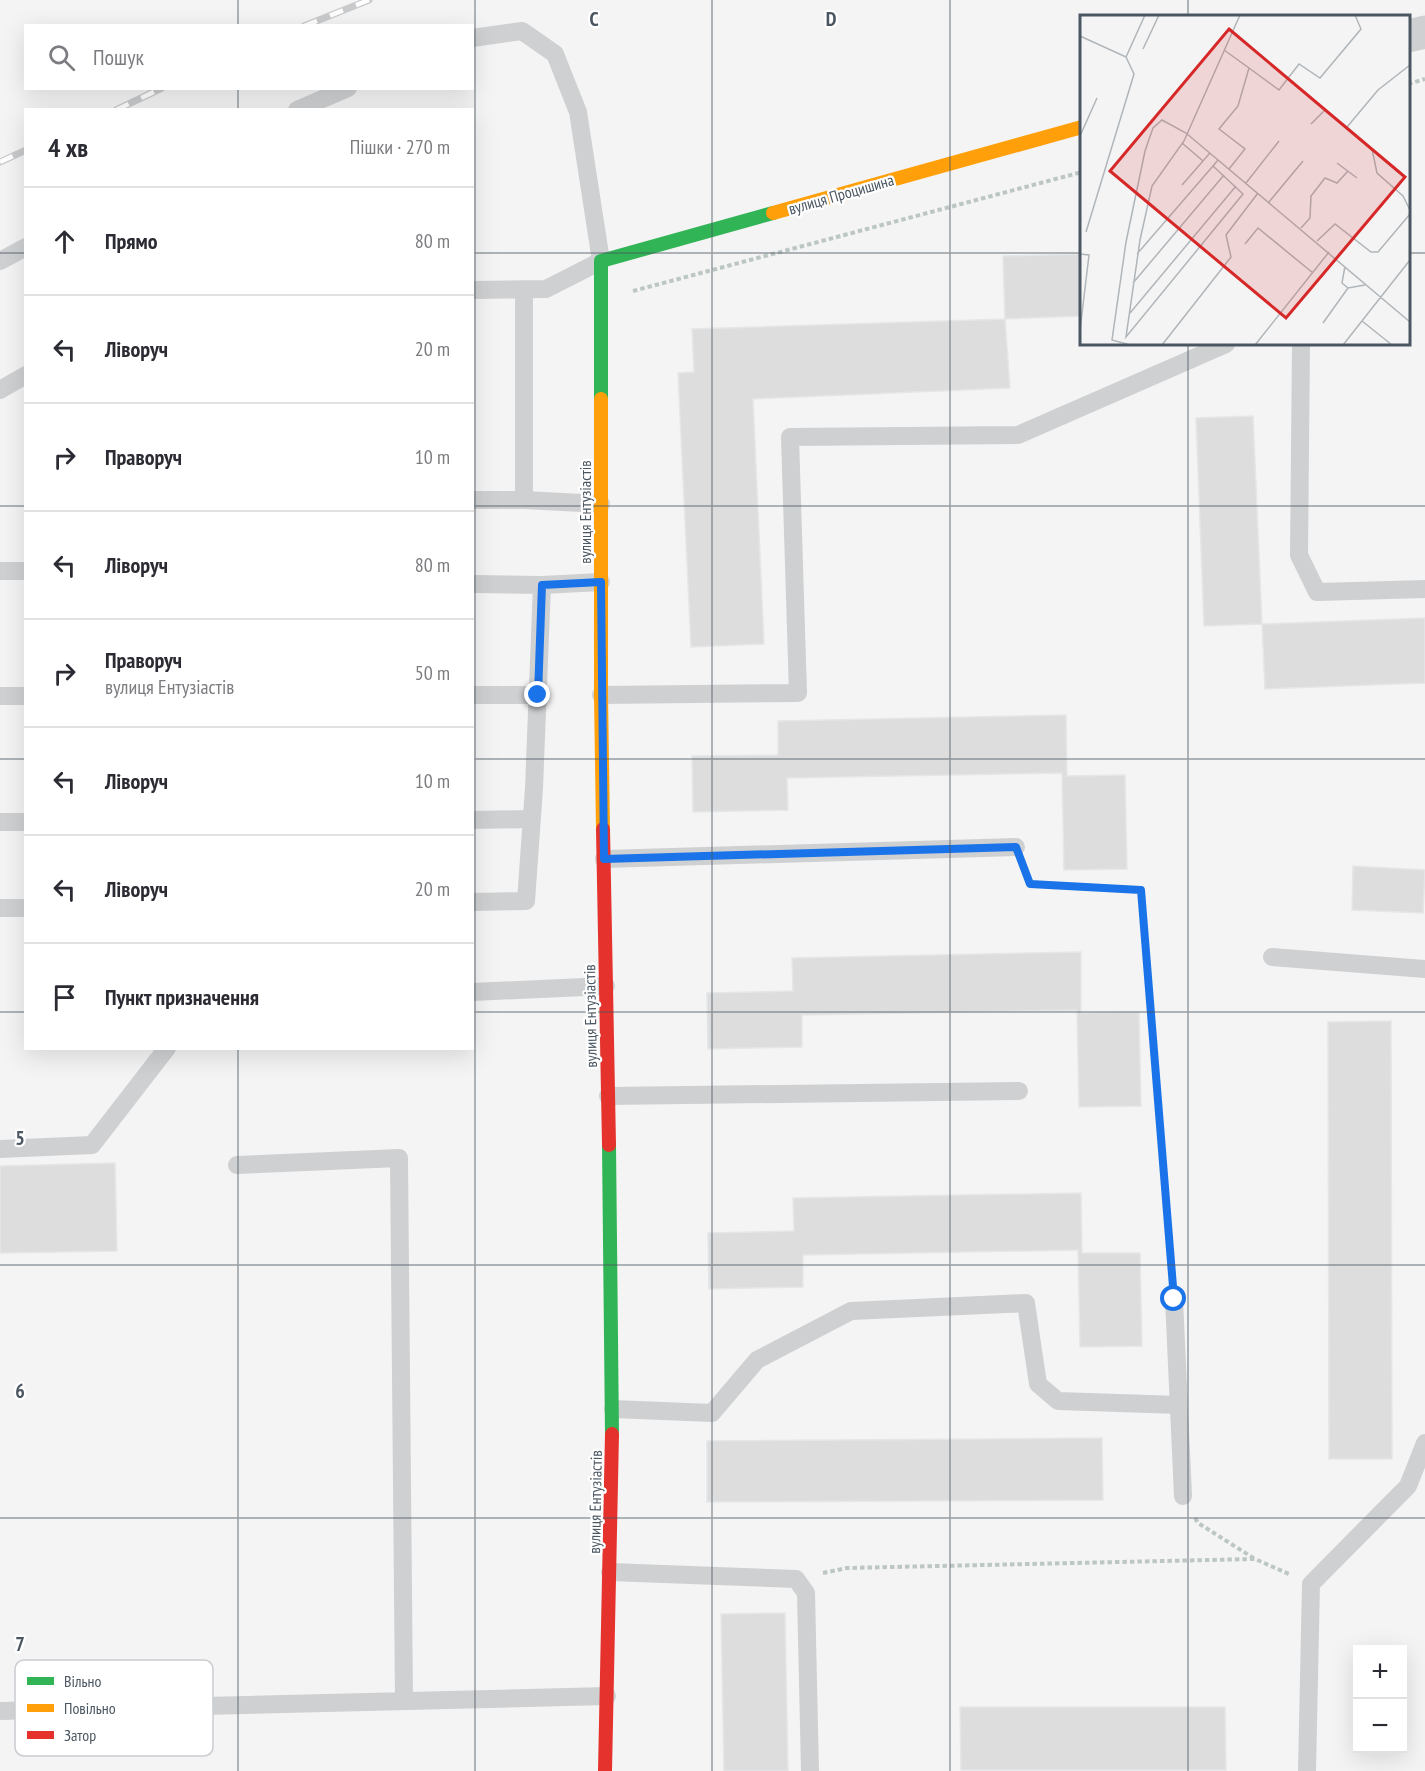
<!DOCTYPE html>
<html lang="uk">
<head>
<meta charset="utf-8">
<style>
  body { margin:0; font-family:"PT Sans Narrow",sans-serif; background:#f2f2f3; color:#2b2b33 }
  .controls { position:absolute; right:18px; bottom:18px; display:grid; overflow:hidden; border-radius:0px; box-shadow:0 6px 24px #0002 }
  .controls button { width:54px; height:54px; display:grid; place-items:center; padding:0; border:0; border-bottom:2px solid #e1e1e2; background:#fff; color:#2b2b33; font:30px sans-serif }
  .stop { position:absolute; width:18px; height:18px; margin:-14px; border:4px solid #1a73e8; border-radius:50%; background:#fff }
  .stop.end { background:#1a73e8; border-color:#fff; box-shadow:0 2px 6px #0008 }
  .list { margin:0; padding:0; list-style:none }
  h2 { display:flex; justify-content:space-between; align-items:center; height:78px; margin:0; padding:0 24px; font-size:26px }
  h2 small { font-size:20px; font-weight:400; color:#7c7c81 }
  .list li { display:grid; grid-template-columns:39px 1fr auto; gap:18px; align-items:center; box-sizing:border-box; height:108px; padding:0 24px; border-top:2px solid #e1e1e2 }
  .list b { display:block; font-size:22px; white-space:nowrap }
  .list p { margin:0; font-size:20px; white-space:nowrap; color:#7c7c81 }
  .list em { font-size:20px; font-style:normal; color:#7c7c81 }
  .icon { flex:none; width:33px; height:33px; fill:none; stroke:currentColor; stroke-width:2; stroke-linecap:round; stroke-linejoin:round }
  .map { position:relative; flex:none; width:1425px; height:1771px; overflow:hidden }
  .search { position:absolute; background:#fff; box-shadow:0 6px 24px #0002; left:24px; top:24px; width:450px; height:66px; display:flex; align-items:center; gap:15px; box-sizing:border-box; padding:0 21px; border-radius:0px; color:#7c7c81; font-size:22px }
  .panel { position:absolute; background:#fff; box-shadow:0 6px 24px #0002; left:24px; top:108px; width:450px; height:942px; border-radius:0px }
  .map>svg:first-child { display:block }
  .building { fill:#ddddde; stroke:#e5e6e7; stroke-width:1.5 }
  .lines { fill:none; stroke-linecap:round; stroke-linejoin:round }
  .path { stroke:#bcc7c4; stroke-width:4; stroke-dasharray:4.5 3; stroke-linecap:butt }
  .lane { stroke:#ced0d2; stroke-width:18 }
  .street { stroke:#ced0d2; stroke-width:33 }
  .fast { stroke:#30b455; stroke-width:14 }
  .slow { stroke:#ff9f0a; stroke-width:14 }
  .jam { stroke:#e5322d; stroke-width:14 }
  .rail-casing { stroke:#c9cacc; stroke-width:7 }
  .rail { stroke:#fff; stroke-width:4.5; stroke-dasharray:14; stroke-linecap:butt }
  .route { stroke:#1a73e8; stroke-width:8 }
  .grid { fill:none; stroke:#4a5661; stroke-width:1.5; stroke-opacity:0.55 }
  .labels { text-anchor:middle; stroke-width:4.5; stroke-linejoin:round; paint-order:stroke }
  .street-label { font-size:16px; fill:#4a5661; stroke:#fff }
  .inset-road { fill:none; stroke:#b0b5b9; stroke-width:1.5 }
  .view { fill:#d62828; fill-opacity:0.15; stroke:#d62828; stroke-width:3 }
  .inset-edge { fill:none; stroke:#4a5661; stroke-width:3 }
  .key { fill:#fff; stroke:#c9ccd0; stroke-width:1.5 }
  .key-label { font-size:16px; fill:#4a5661 }
  .grid-label { font-size:20px; text-anchor:middle; font-weight:bold; fill:#4a5661; stroke:#fff; stroke-width:4.5; stroke-linejoin:round; paint-order:stroke }
</style>
</head>
<body>
<div class="map">
<svg width="1425" height="1771" viewBox="0 0 1425 1771">
  <rect width="100%" height="100%" fill="#f4f4f4"/>
  <path class="building" d="M1082 254V316L1005 319 1003 256Z
    M1005 319 1010 388 753 399 764 644 691 647 678 373 694 372 692 329Z
    M1253 416 1262 624 1204 626 1196 418Z
    M1425 618V683L1265 689 1262 624Z
    M1066 715 1067 776 1125 775 1127 869 1064 870 1062 773 787 778 788 810 693 812 692 756 778 755V721Z
    M1353 866 1425 870 1423 913 1352 910Z
    M1081 952V1013L1139 1012 1141 1106 1079 1107 1077 1010 802 1015V1047L708 1049 707 993 793 991 792 958Z
    M1391 1021 1392 1459H1329L1328 1022Z
    M115 1163 117 1251 0 1253V1166Z
    M1081 1193 1082 1253H1140L1142 1346 1080 1347 1078 1250 803 1255V1287L709 1289 708 1233 794 1231 793 1198Z
    M1102 1438 1103 1500 707 1502V1441Z
    M785 1613 788 1771H724L721 1614Z
    M960 1707H1225L1226 1770H961Z"/>
  <g class="lines">
    <path class="path" d="M1408 84 1425 79
      M633 291 1082 172
      M1025 870 1030 884 1141 890 1172 1275
      M1195 1518 1198 1523 1255 1559
      M823 1573 847 1568 1255 1559 1289 1574"/>
    <path class="lane" d="M472 38 522 31 555 54 578 112 601 261 546 289 472 290
      M297 110 348 88
      M0 261 26 247
      M524 290V500L601 504
      M1301 344 1299 555 1317 592 1425 589
      M0 390 26 375
      M472 500H524
      M0 571H26
      M472 584 542 585
      M472 695H538
      M601 695 798 693 790 437 1018 435 1226 344
      M0 696H26
      M472 820 532 819
      M0 822H26
      M604 859 1016 847
      M472 902 526 901 534 788 542 585 601 582
      M0 908H26
      M1272 957 1425 969
      M472 992 606 986
      M608 1096 1019 1091
      M0 1149 92 1145 167 1048
      M237 1165 399 1158 404 1701
      M1174 1299 1183 1496
      M613 1409 712 1413 757 1360 851 1311 1026 1303 1038 1384 1058 1401 1179 1405
      M610 1572 796 1579 806 1593 810 1771
      M0 1711 607 1696
      M1307 1771 1311 1584 1408 1486 1425 1443"/>
    <path class="street" d="M1408 36 1425 32"/>
    <path class="fast" d="M601 399V261L773 213
      M609 1145 612 1434"/>
    <path class="slow" d="M773 213 1082 127
      M601 399V695L603 829"/>
    <path class="jam" d="M603 829 609 1145
      M605 1771 612 1434"/>
    <defs>
      <path id="rail" d="M304 26 369 0
        M116 110 162 88
        M0 162 26 150"/>
    </defs>
    <use href="#rail" class="rail-casing"/>
    <use href="#rail" class="rail"/>
  </g>
  <g class="lines">
    <path class="route" d="M538 695 542 585 601 582 604 859 1016 847 1030 884 1141 890 1174 1299"/>
  </g>
  <path class="grid" d="M238 0V26M475 0V1771M712 0V1771M950 0V1771M1188 0V16M238 88V110M0 253H26M472 253H1082M1408 253H1425M1188 344V1771M0 506H26M472 506H1425M0 759H26M472 759H1425M0 1012H26M472 1012H1425M238 1048V1771M0 1265H1425M0 1518H1425"/>
  <g class="labels">
    <g class="street-label">
      <text transform="translate(841 194) rotate(-16)" y="6">вулиця Процишина</text>
      <text transform="translate(585 512) rotate(-90)" y="6">вулиця Ентузіастів</text>
      <text transform="translate(590 1016) rotate(-91)" y="6">вулиця Ентузіастів</text>
      <text transform="translate(595 1502) rotate(-89)" y="6">вулиця Ентузіастів</text>
    </g>
  </g>
  <g transform="translate(1080 15)">
    <rect width="330" height="330" fill="#f4f4f4"/>
    <path class="inset-road" d="M0 21 46 42 65 0M63 34 79 0M144 35 169 53 158 91 139 114 165 134 149 154M169 53 199 75 219 49 240 63 281 14 275 0M231 109 245 95 267 112 292 134 297 158 323 181 330 195M267 112 298 75 330 50M0 121 17 83M102 128 123 146 130 138M138 145 133 151 163 179 46 322 60 225 72 171 104 126 160 0M257 148 277 163M166 168 199 126M102 170 123 146M189 187 223 146M221 213 230 203 231 181 245 163 257 168 268 156M6 217 54 59 46 42M237 226 255 209 291 237H298L330 199M165 229 178 213 233 258M0 239 9 240 0 315M57 239 133 151M265 251 262 268 268 273 285 270M53 268 144 160M50 298 156 171M282 306 312 330M243 308 268 273M50 330 32 325 46 227 65 136 73 113 82 105 106 118 330 307M82 330 151 242 146 220 178 178M175 330 249 237M263 330 330 245"/>
    <path class="view" d="M149 14 325 162 206 303 30 156Z"/>
    <rect width="330" height="330" class="inset-edge"/>
  </g>
  <rect x="15" y="1660" width="198" height="96" rx="9" class="key"/>
  <rect x="27" y="1677" width="27" height="8" fill="#30b455"/>
  <rect x="27" y="1704" width="27" height="8" fill="#ff9f0a"/>
  <rect x="27" y="1731" width="27" height="8" fill="#e5322d"/>
  <g class="key-label">
    <text x="64" y="1687">Вільно</text>
    <text x="64" y="1714">Повільно</text>
    <text x="64" y="1741">Затор</text>
  </g>
  <g class="grid-label">
    <text x="594" y="26">C</text>
    <text x="831" y="26">D</text>
    <text x="20" y="1145">5</text>
    <text x="20" y="1398">6</text>
    <text x="20" y="1651">7</text>
  </g>
</svg>
<div class="controls">
<button>+</button>
<button>−</button>
</div>
<div class="stop" style="left:1174px;top:1299px"></div>
<div class="stop end" style="left:538px;top:695px"></div>
<div class="search"><svg class="icon" aria-label="search" viewBox="0 0 24 24"><circle cx="10" cy="10" r="6"/><path d="M15 15l6 6"/></svg>Пошук</div>
<section class="panel">
<h2>4 хв<small>Пішки · 270 m</small></h2>
<ul class="list">
<li><svg class="icon" aria-label="ahead" viewBox="0 0 24 24"><path d="M12 20V5M6 11l6-6 6 6"/></svg><div><b>Прямо</b></div><em>80 m</em></li>
<li><svg class="icon" aria-label="left" viewBox="0 0 24 24"><path d="M17 20v-9H6M10 6l-5 5 5 5"/></svg><div><b>Ліворуч</b></div><em>20 m</em></li>
<li><svg class="icon" aria-label="right" viewBox="0 0 24 24"><path d="M7 20v-9h11M14 6l5 5-5 5"/></svg><div><b>Праворуч</b></div><em>10 m</em></li>
<li><svg class="icon" aria-label="left" viewBox="0 0 24 24"><path d="M17 20v-9H6M10 6l-5 5 5 5"/></svg><div><b>Ліворуч</b></div><em>80 m</em></li>
<li><svg class="icon" aria-label="right" viewBox="0 0 24 24"><path d="M7 20v-9h11M14 6l5 5-5 5"/></svg><div><b>Праворуч</b><p>вулиця Ентузіастів</p></div><em>50 m</em></li>
<li><svg class="icon" aria-label="left" viewBox="0 0 24 24"><path d="M17 20v-9H6M10 6l-5 5 5 5"/></svg><div><b>Ліворуч</b></div><em>10 m</em></li>
<li><svg class="icon" aria-label="left" viewBox="0 0 24 24"><path d="M17 20v-9H6M10 6l-5 5 5 5"/></svg><div><b>Ліворуч</b></div><em>20 m</em></li>
<li><svg class="icon" aria-label="arrive" viewBox="0 0 24 24"><path d="M6 21V4h12l-3 4 3 4H6"/></svg><div><b>Пункт призначення</b></div></li>
</ul>
</section>
</div>
</body>
</html>
